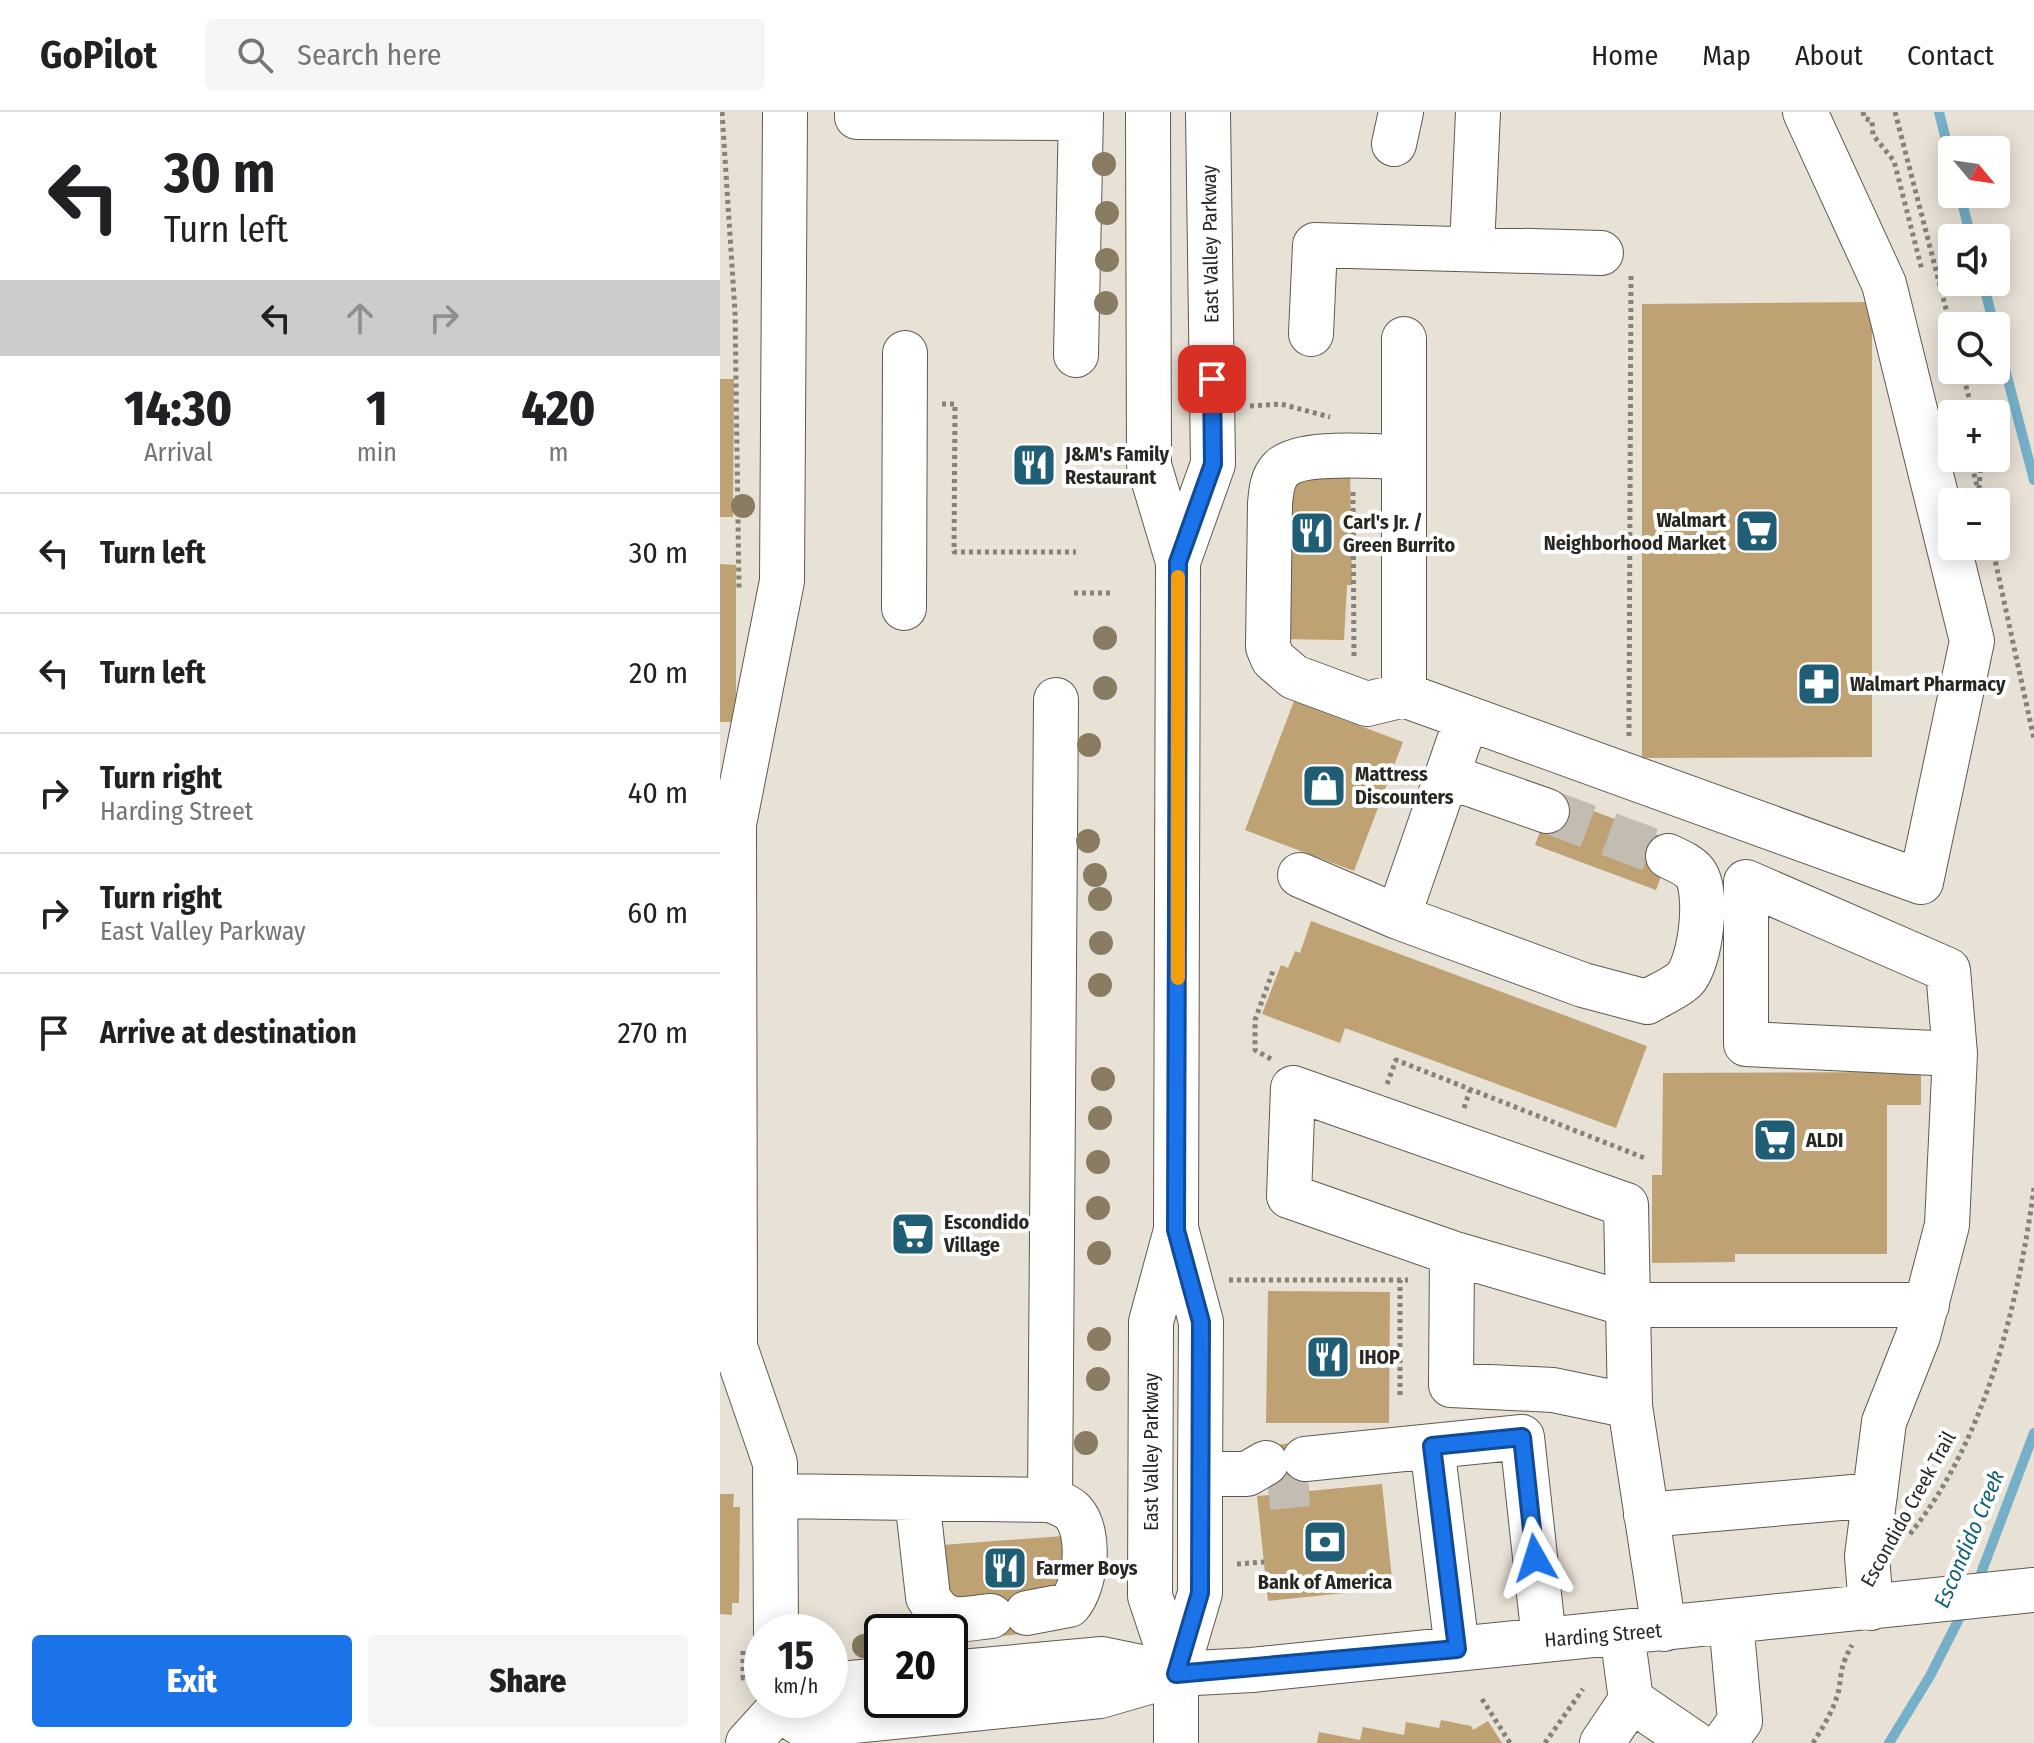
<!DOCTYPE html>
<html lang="en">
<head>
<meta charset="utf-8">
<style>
  :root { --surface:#fff; --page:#f6f6f6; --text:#202124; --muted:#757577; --line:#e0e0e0; --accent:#1a73e8 }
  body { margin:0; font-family:"Fira Sans Condensed",sans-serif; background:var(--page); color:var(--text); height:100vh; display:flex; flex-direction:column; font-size:30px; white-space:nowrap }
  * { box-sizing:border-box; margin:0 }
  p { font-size:26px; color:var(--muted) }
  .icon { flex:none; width:44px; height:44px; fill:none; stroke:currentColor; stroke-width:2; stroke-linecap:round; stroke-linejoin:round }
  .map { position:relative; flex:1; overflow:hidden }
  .side { display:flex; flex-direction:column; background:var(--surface); width:720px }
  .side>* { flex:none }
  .top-card { background:#fff; color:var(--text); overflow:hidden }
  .needle { width:52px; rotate:119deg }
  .buttons { position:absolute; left:1218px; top:24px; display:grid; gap:16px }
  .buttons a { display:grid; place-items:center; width:72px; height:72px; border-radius:8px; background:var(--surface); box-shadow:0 4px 20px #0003; font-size:40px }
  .speed { position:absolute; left:24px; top:1502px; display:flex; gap:16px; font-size:40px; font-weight:700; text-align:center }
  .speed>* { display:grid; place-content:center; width:104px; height:104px; border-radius:50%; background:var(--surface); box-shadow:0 4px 20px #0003; line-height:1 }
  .speed small { font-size:20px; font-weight:400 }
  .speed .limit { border:4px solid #111; border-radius:12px; background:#fff; color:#111 }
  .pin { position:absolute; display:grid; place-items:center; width:68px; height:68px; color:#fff; margin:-34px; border-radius:16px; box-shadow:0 4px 12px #0006 }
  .me { position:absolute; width:88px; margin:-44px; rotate:354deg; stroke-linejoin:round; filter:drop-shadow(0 0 6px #0008) }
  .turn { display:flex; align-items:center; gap:28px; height:168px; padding:0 32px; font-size:36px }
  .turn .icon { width:104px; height:104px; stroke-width:2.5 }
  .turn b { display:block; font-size:56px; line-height:68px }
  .lanes { display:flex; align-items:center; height:76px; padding:0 32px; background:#0003; justify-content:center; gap:40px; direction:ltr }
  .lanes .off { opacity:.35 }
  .eta { display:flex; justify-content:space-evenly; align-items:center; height:136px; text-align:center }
  .eta b { font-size:48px; font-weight:800; line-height:56px }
  .action { display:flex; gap:16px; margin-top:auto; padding:16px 32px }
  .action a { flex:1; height:92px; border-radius:8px; background:var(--accent); color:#fff; font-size:32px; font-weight:800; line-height:92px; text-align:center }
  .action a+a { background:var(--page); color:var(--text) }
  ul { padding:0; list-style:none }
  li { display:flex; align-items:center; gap:24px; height:120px; padding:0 32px; border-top:2px solid var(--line) }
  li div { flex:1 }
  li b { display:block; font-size:30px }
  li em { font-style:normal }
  header { display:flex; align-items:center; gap:48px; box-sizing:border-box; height:112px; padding:0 40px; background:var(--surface); border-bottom:2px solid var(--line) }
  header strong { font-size:38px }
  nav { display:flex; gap:44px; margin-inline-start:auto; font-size:28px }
  .search { width:560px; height:72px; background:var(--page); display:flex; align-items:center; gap:20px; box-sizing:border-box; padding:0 28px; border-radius:8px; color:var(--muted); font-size:30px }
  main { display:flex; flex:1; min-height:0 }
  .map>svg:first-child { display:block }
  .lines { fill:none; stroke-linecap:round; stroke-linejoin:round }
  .stream { stroke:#75b0c8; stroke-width:10 }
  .building { fill:#bea273 }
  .minor-tunnel { stroke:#c2bcb2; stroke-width:44; stroke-dasharray:44 22; stroke-linecap:butt }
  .minor-casing { stroke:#5f5a50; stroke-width:46 }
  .major-casing { stroke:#5f5a50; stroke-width:46 }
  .path { stroke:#86827a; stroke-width:5; stroke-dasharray:4 4; stroke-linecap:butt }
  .minor { stroke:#fff; stroke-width:44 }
  .major { stroke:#fff; stroke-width:44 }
  .tree { fill:#8a7c62 }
  .route-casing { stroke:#114b97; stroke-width:20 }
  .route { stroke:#1a73e8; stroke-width:14 }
  .slow { stroke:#f59e0b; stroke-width:14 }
  .labels { text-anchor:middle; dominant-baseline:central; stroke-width:8; stroke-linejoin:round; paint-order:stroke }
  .street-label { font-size:20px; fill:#292722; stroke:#fff }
  .poi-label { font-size:20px; font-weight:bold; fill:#292722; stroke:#fff; text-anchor:start }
  .water-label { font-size:22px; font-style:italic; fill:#125f78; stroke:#fff }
</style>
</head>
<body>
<header>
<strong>GoPilot</strong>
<div class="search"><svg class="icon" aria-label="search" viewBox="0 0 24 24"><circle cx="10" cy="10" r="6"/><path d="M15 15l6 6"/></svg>Search here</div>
<nav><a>Home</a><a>Map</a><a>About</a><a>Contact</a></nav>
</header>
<main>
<section class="side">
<div class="top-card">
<div class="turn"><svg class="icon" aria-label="left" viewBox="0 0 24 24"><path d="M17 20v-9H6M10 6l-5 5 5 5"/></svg><div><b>30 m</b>Turn left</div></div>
<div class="lanes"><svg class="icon" aria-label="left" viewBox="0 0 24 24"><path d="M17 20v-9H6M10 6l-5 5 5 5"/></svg><svg class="icon off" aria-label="ahead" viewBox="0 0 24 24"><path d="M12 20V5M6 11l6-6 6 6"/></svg><svg class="icon off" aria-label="right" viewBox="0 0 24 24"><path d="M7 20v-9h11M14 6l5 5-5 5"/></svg></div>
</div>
<div class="eta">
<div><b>14:30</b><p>Arrival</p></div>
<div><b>1</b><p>min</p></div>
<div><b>420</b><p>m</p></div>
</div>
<ul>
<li><svg class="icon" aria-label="left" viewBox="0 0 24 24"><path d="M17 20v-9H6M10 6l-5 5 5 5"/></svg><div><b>Turn left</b></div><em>30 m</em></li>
<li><svg class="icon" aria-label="left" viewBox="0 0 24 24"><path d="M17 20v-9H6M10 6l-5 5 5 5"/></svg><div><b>Turn left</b></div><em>20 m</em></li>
<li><svg class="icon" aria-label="right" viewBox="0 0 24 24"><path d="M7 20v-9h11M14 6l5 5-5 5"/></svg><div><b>Turn right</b><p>Harding Street</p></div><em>40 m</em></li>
<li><svg class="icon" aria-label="right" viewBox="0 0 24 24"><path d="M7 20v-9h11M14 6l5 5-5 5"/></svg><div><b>Turn right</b><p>East Valley Parkway</p></div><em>60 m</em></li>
<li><svg class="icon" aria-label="arrive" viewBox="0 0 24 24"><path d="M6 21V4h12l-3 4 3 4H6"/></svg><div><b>Arrive at destination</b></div><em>270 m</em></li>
</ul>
<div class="action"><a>Exit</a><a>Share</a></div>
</section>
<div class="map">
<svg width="1314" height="1631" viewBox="0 0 1314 1631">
  <rect width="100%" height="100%" fill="#e8e1d6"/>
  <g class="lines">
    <path class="stream" d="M1219 0 1232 52
      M1240 82 1251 126
      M1263 170 1274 214
      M1276 222 1314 368
      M1257 1472 1314 1321
      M1169 1631 1210 1564 1244 1497"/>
  </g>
  <path class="building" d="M1152 190V645L922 646V192Z
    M0 267H14L13 405H0Z
    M630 355 632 473H627L624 528 554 527 562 374Z
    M0 452 16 453V610H0Z
    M574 589 683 630 634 759 525 718Z
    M833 684 954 729 936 778 815 733Z
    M591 809 927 934 896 1016 625 916 620 931 542 902 561 853 568 856 575 839 580 841Z
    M1201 960V993H1167V1142H1015V1150L932 1151V1063H942L943 961Z
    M548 1179 670 1180 669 1311H546Z
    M584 1330 589 1379 662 1372 673 1476 548 1489 537 1384 549 1383 545 1334Z
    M0 1382H14L13 1395H20L19 1491H12V1503L0 1502Z
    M343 1424 349 1479 308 1521 274 1525 228 1503 222 1433Z
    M721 1608 751 1614 753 1618 768 1609 782 1631H597L599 1620 640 1628 643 1615 684 1623 686 1610 719 1616Z"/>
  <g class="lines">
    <path class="minor-tunnel" d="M827 699 948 744
      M548 1376 588 1372"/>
    <g class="minor-casing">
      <path id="minor" d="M137 0V5L361 6
        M674 32 681 0
        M752 137 758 0
        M591 222 595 133 881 141
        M684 227V583L1201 770 1252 529 1164 172 1085 0
        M356 243 361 0
        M184 496 185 241
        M684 583 647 592 574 565 553 547 548 535 550 392C551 379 552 366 561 357 581 337 656 345 684 345
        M727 664 827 699
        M580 763 678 805 863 873 927 890C938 883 954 877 964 868 981 851 989 780 975 761 969 753 956 748 948 744
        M678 805 747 606
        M732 1141 731 1273 833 1278 910 1294
        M712 1334 737 1537
        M585 1347 802 1325 824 1528
        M480 1362H527L546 1351
        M55 1384 330 1388 336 588
        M197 1386 208 1485C225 1515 241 1507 271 1504
        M926 1403 1155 1383
        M1151 1496 1147 1444 1164 1310 1198 1224 1227 1113 1235 942 1228 858 1026 770V932L1235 942
        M307 1501 349 1493C366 1474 372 1421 353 1400 347 1394 338 1391 330 1388
        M944 1517 910 1294 906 1093 573 976 569 1084 732 1141 910 1193H1207
        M56 1520 55 1351 15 1235 14 712 62 469 65 0
        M230 1561 382 1547 450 1561
        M110 1573 162 1568
        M911 1588 974 1631
        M57 1597 85 1614 380 1584 456 1562 532 1558 1314 1478
        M28 1631 67 1588
        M882 1631 911 1588 902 1521
        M1004 1631 1020 1609 1011 1509"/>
    </g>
    <g class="major-casing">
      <path id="major" d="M428 0 429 353 458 450 456 1118 431 1210 430 1484 456 1562
        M458 450 493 352 488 0
        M456 1631V1562L480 1481V1362L481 1210 457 1120"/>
    </g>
    <path class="path" d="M2 0 15 200 19 478
      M1143 0 1144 6 1152 9 1153 23 1174 49 1202 158
      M1175 0 1232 220
      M1242 258 1253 302
      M222 292H235L234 440H356
      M530 294 561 292 610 305
      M1250 346 1261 390
      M1259 377 1261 346
      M633 380 634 546
      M1272 434 1314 627
      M354 481H394
      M909 624 911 162
      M551 947 535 938V908L554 856
      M667 972 676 948 927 1047
      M744 996 750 978
      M509 1168H688
      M680 1283V1168
      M1190 1422C1265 1329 1298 1194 1314 1076
      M517 1452 544 1450
      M23 1539V1566L38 1561
      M762 1587 790 1631
      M825 1631 863 1577
      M1093 1631C1103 1615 1115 1596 1119 1577 1122 1556 1121 1554 1132 1533"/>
    <use href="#minor" class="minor"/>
    <use href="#major" class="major"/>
  </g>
  <g class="tree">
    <circle cx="384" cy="52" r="12"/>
    <circle cx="387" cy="101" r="12"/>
    <circle cx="387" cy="148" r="12"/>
    <circle cx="386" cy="191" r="12"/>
    <circle cx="23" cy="394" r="12"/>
    <circle cx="385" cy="526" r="12"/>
    <circle cx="385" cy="576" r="12"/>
    <circle cx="369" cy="633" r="12"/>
    <circle cx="368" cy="729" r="12"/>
    <circle cx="375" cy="763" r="12"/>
    <circle cx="380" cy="787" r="12"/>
    <circle cx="381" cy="831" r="12"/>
    <circle cx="380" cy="873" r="12"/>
    <circle cx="383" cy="967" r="12"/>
    <circle cx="380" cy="1006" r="12"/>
    <circle cx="378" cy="1050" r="12"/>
    <circle cx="378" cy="1096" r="12"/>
    <circle cx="379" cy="1141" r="12"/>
    <circle cx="379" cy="1227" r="12"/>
    <circle cx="378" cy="1267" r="12"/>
    <circle cx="366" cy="1331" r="12"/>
    <circle cx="144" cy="1534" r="12"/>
  </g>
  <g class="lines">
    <g class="route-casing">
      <path id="route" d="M492 267 493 352 458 450 456 1118 481 1210 480 1481 456 1562 737 1537 712 1334 802 1325 815 1446"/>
    </g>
    <use href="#route" class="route"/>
    <path class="slow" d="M458 866V465"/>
  </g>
  <defs>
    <g id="restaurant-square" transform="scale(2.3)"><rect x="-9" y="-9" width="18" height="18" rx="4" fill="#1f5e74" stroke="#fff"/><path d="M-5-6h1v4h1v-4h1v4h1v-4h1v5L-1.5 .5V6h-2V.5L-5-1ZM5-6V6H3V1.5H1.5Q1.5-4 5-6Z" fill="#fff"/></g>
    <g id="supermarket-square" transform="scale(2.3)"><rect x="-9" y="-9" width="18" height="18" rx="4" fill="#1f5e74" stroke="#fff"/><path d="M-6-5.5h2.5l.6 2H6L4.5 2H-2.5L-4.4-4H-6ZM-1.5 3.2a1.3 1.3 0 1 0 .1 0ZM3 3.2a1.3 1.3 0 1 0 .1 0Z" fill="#fff"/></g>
    <g id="pharmacy-square" transform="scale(2.3)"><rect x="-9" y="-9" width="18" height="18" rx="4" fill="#1f5e74" stroke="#fff"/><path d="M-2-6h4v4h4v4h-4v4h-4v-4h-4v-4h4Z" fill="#fff"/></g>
    <g id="shop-square" transform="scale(2.3)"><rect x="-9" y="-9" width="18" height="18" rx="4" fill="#1f5e74" stroke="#fff"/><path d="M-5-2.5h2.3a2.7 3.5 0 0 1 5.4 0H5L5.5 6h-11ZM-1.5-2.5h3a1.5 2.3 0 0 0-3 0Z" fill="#fff"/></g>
    <g id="bank-square" transform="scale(2.3)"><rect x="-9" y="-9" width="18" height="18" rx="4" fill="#1f5e74" stroke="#fff"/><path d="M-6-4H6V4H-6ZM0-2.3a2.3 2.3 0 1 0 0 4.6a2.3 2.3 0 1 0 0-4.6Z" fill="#fff"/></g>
  </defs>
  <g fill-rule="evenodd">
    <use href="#restaurant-square" x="314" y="353"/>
    <use href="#supermarket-square" x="1037" y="419"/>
    <use href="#restaurant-square" x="592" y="421"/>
    <use href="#pharmacy-square" x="1099" y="572"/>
    <use href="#shop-square" x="604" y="674"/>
    <use href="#supermarket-square" x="1055" y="1028"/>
    <use href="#supermarket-square" x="193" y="1122"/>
    <use href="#restaurant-square" x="608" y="1245"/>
    <use href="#bank-square" x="605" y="1430"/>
    <use href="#restaurant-square" x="285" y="1456"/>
  </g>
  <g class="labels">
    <g class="street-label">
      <text transform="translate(490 132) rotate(-91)">East Valley Parkway</text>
      <text transform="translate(431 1340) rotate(-90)">East Valley Parkway</text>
      <text transform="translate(1188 1397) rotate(-61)">Escondido Creek Trail</text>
      <text transform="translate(883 1523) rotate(-5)">Harding Street</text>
    </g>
    <g class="poi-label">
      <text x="345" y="342">J&amp;M's Family<tspan x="345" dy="23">Restaurant</tspan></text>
      <text x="1006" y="408" text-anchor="end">Walmart<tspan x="1006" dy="23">Neighborhood Market</tspan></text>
      <text x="623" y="410">Carl's Jr. /<tspan x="623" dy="23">Green Burrito</tspan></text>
      <text x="1130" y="572">Walmart Pharmacy</text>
      <text x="635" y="662">Mattress<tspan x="635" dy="23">Discounters</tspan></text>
      <text x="1086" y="1028">ALDI</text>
      <text x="224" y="1110">Escondido<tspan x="224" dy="23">Village</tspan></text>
      <text x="639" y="1245">IHOP</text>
      <text x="316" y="1456">Farmer Boys</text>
      <text x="605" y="1470" text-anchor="middle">Bank of America</text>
    </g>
    <g class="water-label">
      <text transform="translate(1249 1427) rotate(-67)">Escondido Creek</text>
    </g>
  </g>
</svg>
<div class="buttons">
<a><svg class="needle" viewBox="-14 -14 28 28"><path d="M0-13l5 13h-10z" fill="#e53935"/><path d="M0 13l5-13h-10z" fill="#757577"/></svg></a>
<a><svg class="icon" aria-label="sound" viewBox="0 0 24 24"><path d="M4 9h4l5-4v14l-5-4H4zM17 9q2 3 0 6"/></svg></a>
<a><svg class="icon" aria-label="search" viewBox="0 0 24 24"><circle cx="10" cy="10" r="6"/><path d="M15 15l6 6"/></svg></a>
<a>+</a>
<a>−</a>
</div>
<div class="speed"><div>15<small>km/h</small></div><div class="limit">20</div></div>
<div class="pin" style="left:492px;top:267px;background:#d93025"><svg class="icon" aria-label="arrive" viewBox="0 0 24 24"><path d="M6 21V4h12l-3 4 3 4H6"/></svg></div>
<svg class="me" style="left:815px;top:1446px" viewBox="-20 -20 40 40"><path d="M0-17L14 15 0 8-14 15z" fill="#1a73e8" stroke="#fff" stroke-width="4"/></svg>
</div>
</main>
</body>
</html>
